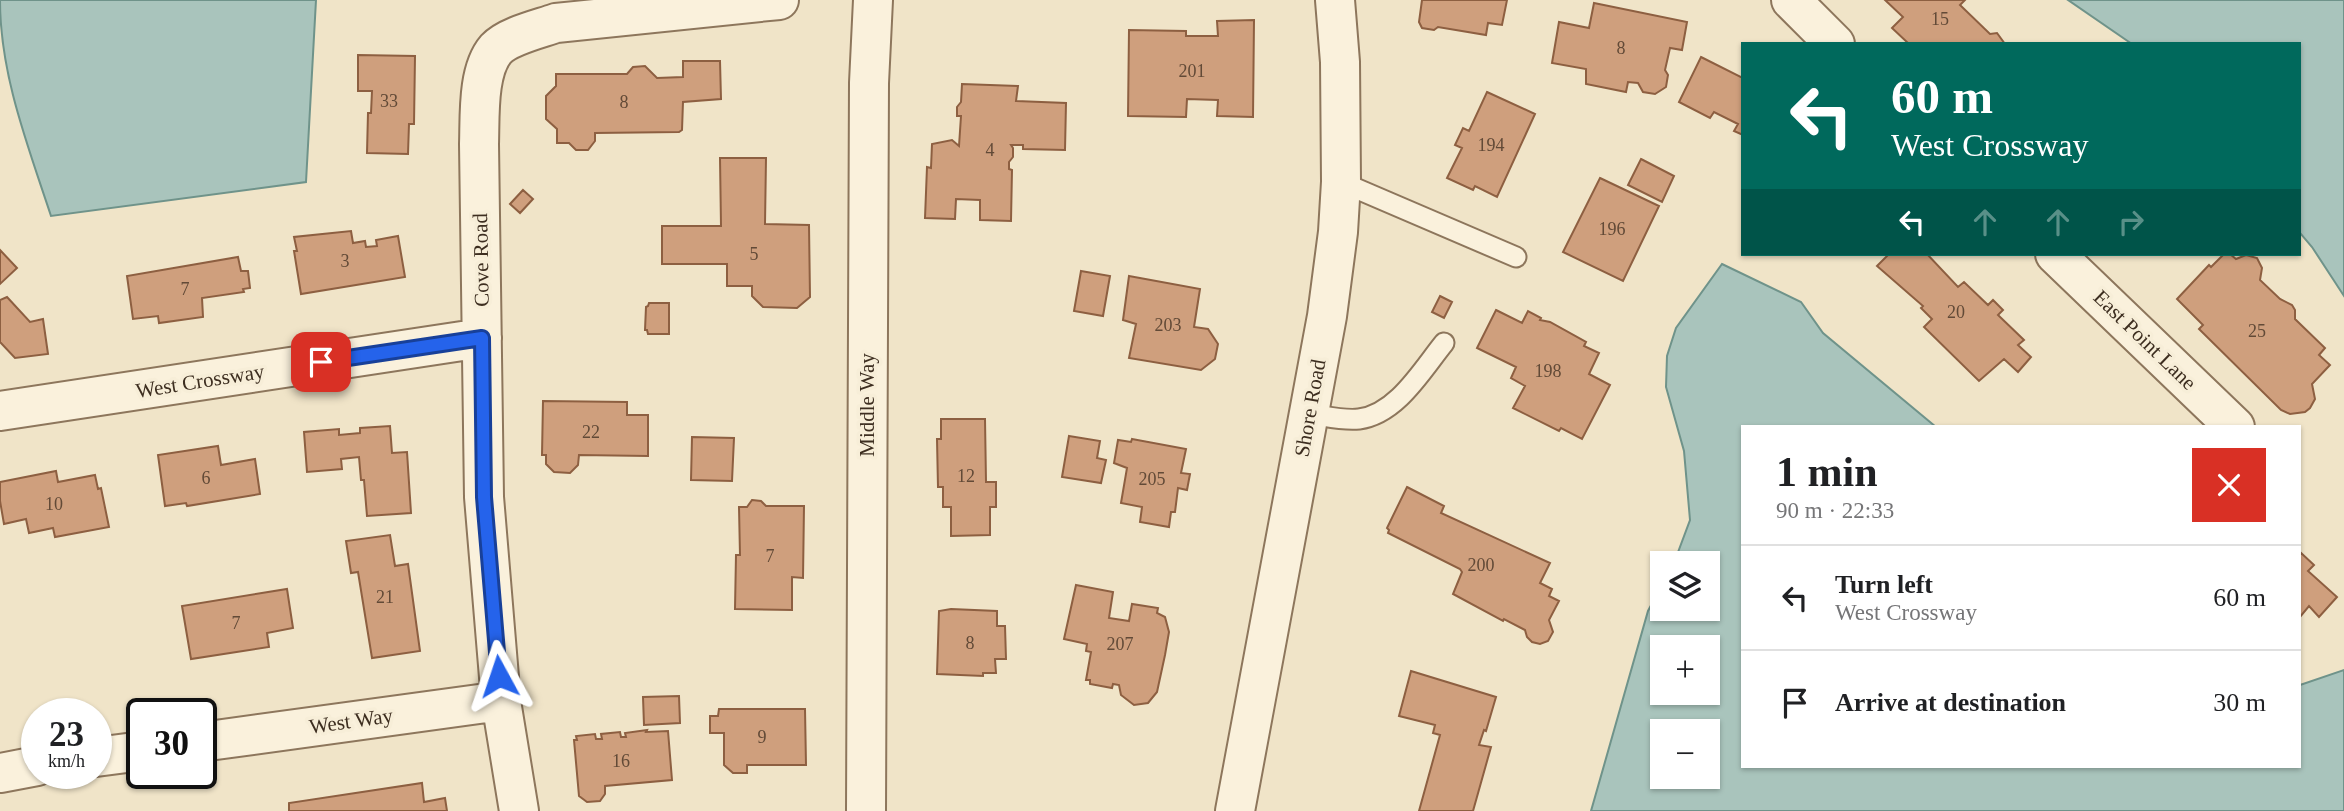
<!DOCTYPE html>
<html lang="en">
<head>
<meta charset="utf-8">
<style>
  :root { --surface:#fff; --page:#f6f6f6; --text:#202124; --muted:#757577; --line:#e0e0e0 }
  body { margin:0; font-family:Georgia,serif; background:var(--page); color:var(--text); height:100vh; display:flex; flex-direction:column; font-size:26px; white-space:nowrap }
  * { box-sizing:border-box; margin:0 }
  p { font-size:23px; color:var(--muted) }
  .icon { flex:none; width:38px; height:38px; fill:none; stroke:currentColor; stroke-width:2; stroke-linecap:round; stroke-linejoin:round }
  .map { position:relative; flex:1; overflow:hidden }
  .side { position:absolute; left:1741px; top:425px; width:560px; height:343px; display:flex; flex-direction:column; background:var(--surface); border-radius:0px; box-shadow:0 2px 5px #0004 }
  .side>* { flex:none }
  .top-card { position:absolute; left:1741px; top:42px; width:560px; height:214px; border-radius:0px; box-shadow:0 2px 5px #0004; background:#00695c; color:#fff; overflow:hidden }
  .buttons { position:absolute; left:1650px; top:551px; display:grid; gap:14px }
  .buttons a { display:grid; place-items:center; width:70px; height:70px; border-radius:0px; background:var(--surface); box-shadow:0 2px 5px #0004; font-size:35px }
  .speed { position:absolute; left:21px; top:698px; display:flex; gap:14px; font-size:35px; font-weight:700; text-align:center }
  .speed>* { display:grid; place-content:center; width:91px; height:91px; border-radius:50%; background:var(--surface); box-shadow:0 2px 5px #0004; line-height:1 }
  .speed small { font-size:18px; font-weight:400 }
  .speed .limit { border:4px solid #111; border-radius:10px; background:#fff; color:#111 }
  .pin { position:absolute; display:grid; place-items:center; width:60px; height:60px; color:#fff; margin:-30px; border-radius:14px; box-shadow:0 4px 10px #0006 }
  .me { position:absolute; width:77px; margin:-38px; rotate:355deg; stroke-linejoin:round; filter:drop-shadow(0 0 5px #0008) }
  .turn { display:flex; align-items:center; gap:24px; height:147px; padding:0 35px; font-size:32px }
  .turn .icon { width:91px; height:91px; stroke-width:2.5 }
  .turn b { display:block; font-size:49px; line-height:60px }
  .lanes { display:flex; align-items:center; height:66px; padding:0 35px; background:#0003; justify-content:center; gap:35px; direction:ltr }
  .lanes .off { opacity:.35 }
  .round { display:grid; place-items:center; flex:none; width:74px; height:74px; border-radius:0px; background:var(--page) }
  .head { display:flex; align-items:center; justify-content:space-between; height:119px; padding:0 35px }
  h1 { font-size:42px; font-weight:800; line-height:52px }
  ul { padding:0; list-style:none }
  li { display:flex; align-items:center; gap:21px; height:105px; padding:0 35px; border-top:2px solid var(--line) }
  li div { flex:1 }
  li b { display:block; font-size:26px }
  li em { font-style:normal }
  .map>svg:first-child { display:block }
  .water { fill:#a9c4bc; stroke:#6f938a; stroke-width:2; fill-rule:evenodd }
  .building { fill:#cf9f7d; stroke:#8d5f41; stroke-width:2 }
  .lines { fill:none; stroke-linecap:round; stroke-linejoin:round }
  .lane-casing { stroke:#8d765c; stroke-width:23 }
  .street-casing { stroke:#8d765c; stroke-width:42 }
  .lane { stroke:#faf1dc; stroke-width:19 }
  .street { stroke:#faf1dc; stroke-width:38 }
  .route-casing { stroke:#184099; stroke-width:18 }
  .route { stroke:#2563eb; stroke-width:12 }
  .labels { text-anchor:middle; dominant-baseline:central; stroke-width:7; stroke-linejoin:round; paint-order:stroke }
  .number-label { font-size:18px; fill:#624a37 }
  .street-label { font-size:21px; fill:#3d2e20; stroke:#f7eed8 }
</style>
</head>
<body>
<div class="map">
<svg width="2344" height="811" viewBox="0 0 2344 811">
  <rect width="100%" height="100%" fill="#f0e4c8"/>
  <path class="water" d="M0 0H316L306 182 51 216C28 146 0 75 0 0Z
    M2068 0H2344V296L2312 247 2300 233V44H2132Z
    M1722 264 1801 302 1823 333 1936 427H1743V766H2300V685L2344 670V811H1591L1648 611 1662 585V609H1708V564L1674 563 1690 520 1684 451 1666 387 1667 356 1676 328ZM1662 648H1708V693H1662ZM1662 732H1708V777H1662Z"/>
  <path class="building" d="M1422 0H1507L1502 25 1488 23 1486 35 1438 27 1434 30 1422 28 1419 22Z
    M1885 0H1965L1960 5 1990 34 1997 33 2005 44H1909L1892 28 1903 17Z
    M1594 3 1687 22 1682 50 1670 48 1665 70 1668 75 1666 87 1655 94 1643 92 1638 83 1628 82 1626 92 1586 84V69L1552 63 1559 22 1589 28Z
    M1254 20 1253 117 1217 116 1218 100 1187 99 1186 117 1128 116 1129 30 1186 31V36H1218L1217 21Z
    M358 55 415 56 414 124H409L408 154 367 153 368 113H371L372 91H358Z
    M1701 57 1743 78V135L1734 131 1738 124 1714 112 1710 118 1679 102Z
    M683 61H720L721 99 683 102 682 130 679 132 595 133V141L588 150H576L569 143H557V129L546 119V96L556 86V74H627L633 67 645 66 657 78 683 77Z
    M962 84 1018 86 1016 101 1066 103 1065 150 1023 149V145H1011L1013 148V157L1009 162V169L1012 170 1011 221 980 220V200L956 199 955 219 925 218 927 167 931 168 932 144 952 140 959 146 961 116H957V107L961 102Z
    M1487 92 1535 114 1497 197 1475 186 1473 190 1447 178 1462 148 1455 145 1463 128 1469 131Z
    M720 158H766L765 224 809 225 810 297 797 308 763 307 752 296V286H727V264H662V226H721Z
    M1641 159 1674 176 1662 202 1628 185Z
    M1600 178 1659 206 1623 281 1563 252Z
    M523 190 533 199 520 213 510 204Z
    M351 231 353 243 365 241 366 247 377 246 376 240 398 236 405 277 301 294 294 251H297L294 237Z
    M0 250 17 268 0 284Z
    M1889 254H1927L1958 287 1964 282 1988 305 1993 300 2003 310 1998 315 2024 340 2018 345 2031 357 2018 372 2004 359 1979 381 1924 327 1932 319 1921 308 1923 306 1877 266Z
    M2224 254H2230L2236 259 2246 255 2257 258 2262 268 2260 280 2280 299 2292 305 2295 310V319L2325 348 2319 355 2330 365 2312 384 2315 399 2310 408 2305 412 2290 414 2281 410 2199 329 2203 325 2177 299 2209 265 2211 267Z
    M238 257 241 271H248L250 288 243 289 244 292 202 298 203 317 159 323 158 316 133 319 127 276Z
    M1081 271 1110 276 1103 316 1074 311Z
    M1129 276 1200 289 1194 327 1208 329 1218 344 1215 359 1201 370 1129 358 1136 324 1123 320Z
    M1440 296 1452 302 1444 318 1432 312Z
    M7 297 30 322 43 319 48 354 15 358 0 342V300Z
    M649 303H669V334H648L647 330H645L646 307 648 306Z
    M1496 310 1522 323 1528 311 1541 318 1540 320 1550 322 1586 342 1584 346 1599 353 1589 374 1610 385 1582 439 1561 428 1559 431 1513 408 1525 386 1511 378 1516 367 1477 348Z
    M543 401 627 402V415H648V456L579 455 578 465 570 473 554 472 546 464V455H542Z
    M941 419H985L986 482H996V507H990V535L951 536V507H943V487H938L937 439H941Z
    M390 426 392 453 407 452 411 513 367 516 364 480H361L359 457 341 459 342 469 307 472 304 432 339 429V435L360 433V428Z
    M1069 436 1100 441 1097 458 1106 460 1101 483 1062 477Z
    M692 437 734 438 732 481 691 480Z
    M1132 439 1186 449 1181 473 1190 474 1187 490 1178 488 1175 512H1171L1169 527 1140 522 1142 507 1121 503 1127 468 1114 463 1118 440 1131 442Z
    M218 446 221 465 255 459 260 494 187 506 186 503 165 506 158 455Z
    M56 471 58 482 95 475 98 489 101 488 109 527 55 537 53 528 29 533 26 519 4 524 0 501V482Z
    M1407 487 1444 506 1441 513 1550 563 1540 583 1552 589 1549 596 1559 601 1549 620 1553 632 1548 641 1540 644 1532 642 1527 637 1525 630 1504 619 1503 621 1453 594 1462 572 1460 569 1388 533 1389 530 1387 528Z
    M752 500 761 501 766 506H804L803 578 792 577V610L735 609 736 555H740L739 507H747Z
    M390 535 395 566 408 564 420 651 372 658 358 572 351 573 346 541Z
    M2300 552 2314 565 2308 571 2337 597 2319 617 2309 606 2300 617Z
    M1076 585 1113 592 1109 618 1129 621 1132 604 1158 608 1157 613 1165 617 1169 632 1165 655 1157 692 1148 703 1134 705 1121 695 1119 685 1113 684 1112 688 1090 684V680H1086L1091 652 1086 651 1087 644 1064 639Z
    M287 589 293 628 267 633 269 647 191 659 182 606Z
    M951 609 997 611V626H1005L1006 659H995L996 673H983V676L937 674 939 611Z
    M1411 671 1496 697 1486 731 1484 730 1479 745 1491 747 1473 811H1419L1440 735 1433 733 1435 725 1399 716Z
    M679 696 680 723 644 725 643 697Z
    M719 709H805L806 765H747V773H733L724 765V733H710V716H718Z
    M647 730 646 732 668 731 672 780 605 786V794L600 801 587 802 579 796 574 740H577L576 736 595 734 596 739H602L601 734 620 732 621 737H626L625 733Z
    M422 783 424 802 445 798 447 811H289V803Z"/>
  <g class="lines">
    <g class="lane-casing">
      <path id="lane" d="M1341 182 1516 257
        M1309 414C1325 416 1343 421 1359 419 1397 414 1422 370 1444 343"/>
    </g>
    <g class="street-casing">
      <path id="street" d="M1791 0 1835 44
        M2055 254 2235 427
        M0 411 482 338
        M201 742 501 701
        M96 757 142 751
        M0 773 37 766
        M519 811 501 701 484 497 479 144C480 117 477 71 496 49 508 36 539 29 556 23L779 0
        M866 811 869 83 873 0
        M1235 811 1327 316 1338 232 1341 182 1340 62 1335 0"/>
    </g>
    <use href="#lane" class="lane"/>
    <use href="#street" class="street"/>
  </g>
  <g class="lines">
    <g class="route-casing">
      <path id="route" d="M321 362 482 338 484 497 499 676"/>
    </g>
    <use href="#route" class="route"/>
  </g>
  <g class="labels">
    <g class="number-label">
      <text x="1940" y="19">15</text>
      <text x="1621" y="48">8</text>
      <text x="1192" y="71">201</text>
      <text x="389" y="101">33</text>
      <text x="624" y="102">8</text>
      <text x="1491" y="145">194</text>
      <text x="990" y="150">4</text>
      <text x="1612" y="229">196</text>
      <text x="754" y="254">5</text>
      <text x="345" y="261">3</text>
      <text x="185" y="289">7</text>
      <text x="1956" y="312">20</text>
      <text x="1168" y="325">203</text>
      <text x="2257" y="331">25</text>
      <text x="1548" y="371">198</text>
      <text x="591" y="432">22</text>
      <text x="966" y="476">12</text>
      <text x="206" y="478">6</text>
      <text x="1152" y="479">205</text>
      <text x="54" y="504">10</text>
      <text x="770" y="556">7</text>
      <text x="1481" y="565">200</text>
      <text x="385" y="597">21</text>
      <text x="236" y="623">7</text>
      <text x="970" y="643">8</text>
      <text x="1120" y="644">207</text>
      <text x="762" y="737">9</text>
      <text x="621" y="761">16</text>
    </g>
    <g class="street-label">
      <text transform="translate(481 260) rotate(-91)">Cove Road</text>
      <text transform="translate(2145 340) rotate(44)">East Point Lane</text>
      <text transform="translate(200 381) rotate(-9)">West Crossway</text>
      <text transform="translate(867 405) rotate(-90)">Middle Way</text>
      <text transform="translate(1310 408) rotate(-80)">Shore Road</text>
      <text transform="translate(351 721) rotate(-8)">West Way</text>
    </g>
  </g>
</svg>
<div class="buttons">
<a><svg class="icon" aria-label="layers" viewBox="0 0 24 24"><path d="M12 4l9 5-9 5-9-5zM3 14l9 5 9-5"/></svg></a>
<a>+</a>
<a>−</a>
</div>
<div class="speed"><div>23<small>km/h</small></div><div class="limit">30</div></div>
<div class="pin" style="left:321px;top:362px;background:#d93025"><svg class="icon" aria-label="arrive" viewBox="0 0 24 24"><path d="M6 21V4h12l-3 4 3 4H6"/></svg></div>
<svg class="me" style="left:499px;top:676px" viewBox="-20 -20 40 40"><path d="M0-17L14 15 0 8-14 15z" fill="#2563eb" stroke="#fff" stroke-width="4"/></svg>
<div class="top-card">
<div class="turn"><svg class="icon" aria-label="left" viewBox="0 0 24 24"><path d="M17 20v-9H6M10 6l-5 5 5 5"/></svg><div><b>60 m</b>West Crossway</div></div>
<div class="lanes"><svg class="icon" aria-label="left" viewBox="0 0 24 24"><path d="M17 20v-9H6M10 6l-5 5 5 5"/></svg><svg class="icon off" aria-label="ahead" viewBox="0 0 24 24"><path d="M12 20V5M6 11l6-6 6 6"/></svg><svg class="icon off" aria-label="ahead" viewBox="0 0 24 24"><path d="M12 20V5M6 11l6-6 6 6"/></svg><svg class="icon off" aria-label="right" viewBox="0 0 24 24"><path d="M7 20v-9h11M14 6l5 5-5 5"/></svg></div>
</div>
<section class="side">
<div class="head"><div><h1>1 min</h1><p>90 m · 22:33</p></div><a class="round" style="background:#d93025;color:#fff"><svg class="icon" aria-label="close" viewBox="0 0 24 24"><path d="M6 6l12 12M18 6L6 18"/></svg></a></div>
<ul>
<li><svg class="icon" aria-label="left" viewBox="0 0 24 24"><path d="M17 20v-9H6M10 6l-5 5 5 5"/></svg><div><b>Turn left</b><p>West Crossway</p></div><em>60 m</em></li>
<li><svg class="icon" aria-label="arrive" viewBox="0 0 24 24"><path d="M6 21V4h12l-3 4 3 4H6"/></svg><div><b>Arrive at destination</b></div><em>30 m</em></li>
</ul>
</section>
</div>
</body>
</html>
